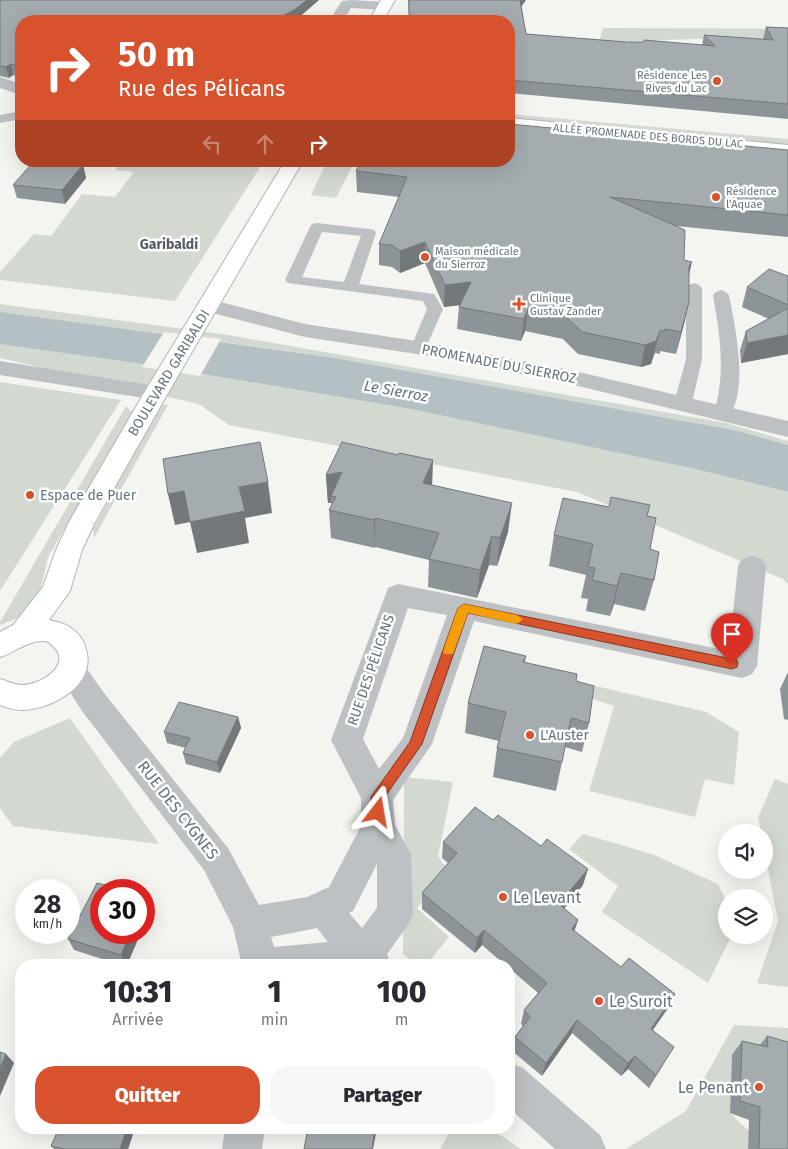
<!DOCTYPE html>
<html lang="fr">
<head>
<meta charset="utf-8">
<style>
  :root { --surface:#fff; --page:#f7f7f7; --text:#2b2b33; --muted:#7c7c81; --accent:#d7522d }
  body { margin:0; font-family:"Fira Sans",sans-serif; background:var(--page); color:var(--text); height:100vh; display:flex; flex-direction:column; font-size:19px; white-space:nowrap }
  * { box-sizing:border-box; margin:0 }
  p { font-size:16px; color:var(--muted) }
  .icon { flex:none; width:28px; height:28px; fill:none; stroke:currentColor; stroke-width:2; stroke-linecap:round; stroke-linejoin:round }
  .map { position:relative; flex:1; overflow:hidden }
  .sheet { position:absolute; left:15px; top:959px; width:500px; height:175px; display:flex; flex-direction:column; background:var(--surface); border-radius:20px; box-shadow:0 5px 20px #0002 }
  .sheet>* { flex:none }
  .top-card { position:absolute; left:15px; top:15px; width:500px; height:152px; border-radius:20px; box-shadow:0 5px 20px #0002; background:#d7522d; color:#fff; overflow:hidden }
  .buttons { position:absolute; left:718px; top:824px; display:grid; gap:10px }
  .buttons a { display:grid; place-items:center; width:55px; height:55px; border-radius:50%; background:var(--surface); box-shadow:0 5px 20px #0002; font-size:25px }
  .speed { position:absolute; left:15px; top:879px; display:flex; gap:10px; font-size:25px; font-weight:700; text-align:center }
  .speed>* { display:grid; place-content:center; width:65px; height:65px; border-radius:50%; background:var(--surface); box-shadow:0 5px 20px #0002; line-height:1 }
  .speed small { font-size:12px; font-weight:400 }
  .speed .limit { border:8px solid #d22; background:#fff; color:#111 }
  .pin { position:absolute; display:grid; place-items:center; width:42px; height:42px; color:#fff; margin:-51px -21px; border-radius:50% 50% 50% 0; rotate:-45deg; box-shadow:0 0 5px #0007 }
  .pin .icon { rotate:45deg }
  .me { position:absolute; width:55px; margin:-28px; rotate:14deg; stroke-linejoin:round; filter:drop-shadow(0 0 4px #0008) }
  .turn { display:flex; align-items:center; gap:18px; height:105px; padding:0 20px; font-size:22px }
  .turn .icon { width:65px; height:65px; stroke-width:2.5 }
  .turn b { display:block; font-size:35px; line-height:42px }
  .lanes { display:flex; align-items:center; height:48px; padding:0 20px; background:#0003; justify-content:center; gap:25px; direction:ltr }
  .lanes .off { opacity:.35 }
  .eta { display:flex; justify-content:space-evenly; align-items:center; height:85px; text-align:center }
  .eta b { font-size:30px; font-weight:800; line-height:35px }
  .cta { display:flex; gap:10px; margin-top:auto; padding:10px 20px }
  .cta a { flex:1; height:58px; border-radius:20px; background:var(--accent); color:#fff; font-size:20px; font-weight:800; line-height:58px; text-align:center }
  .cta a+a { background:var(--page); color:var(--text) }
  .map>svg:first-child { display:block }
  .green { fill:#d3d9d0 }
  .water { fill:#b4c0c3 }
  .pier { fill:#f4f4f0 }
  .lines { fill:none; stroke-linecap:round; stroke-linejoin:round }
  .secondary-casing { stroke:#b0b5b8; stroke-width:2 }
  .lane { fill:#bdc1c4; fill-rule:evenodd }
  .street { fill:#bdc1c4; fill-rule:evenodd }
  .secondary { fill:#fff; fill-rule:evenodd }
  .wall { fill:#8d9497 }
  .shaded-wall { fill:#73787b }
  .building { fill:#a4acb0; stroke:#73787b }
  .route { fill:#d7522d; stroke:#8c351d }
  .slow { fill:#f59e0b }
  .poi-dot { fill:#d7522d; stroke:#fff; stroke-width:2 }
  .labels { text-anchor:middle; dominant-baseline:central; stroke-width:5; stroke-linejoin:round; paint-order:stroke }
  .far-poi-label { font-size:11px; fill:#65747f; stroke:#fff; text-anchor:start }
  .far-street-label { font-size:11px; fill:#65747f; stroke:#fff }
  .far-quarter-label { font-size:14px; font-weight:bold; fill:#525d65; stroke:#fff }
  .street-label { font-size:14px; fill:#65747f; stroke:#fff }
  .poi-label { font-size:14px; fill:#65747f; stroke:#fff; text-anchor:start }
  .water-label { font-size:15px; font-style:italic; fill:#60767d; stroke:#fff }
  .near-street-label { font-size:16px; fill:#65747f; stroke:#fff }
  .near-poi-label { font-size:16px; fill:#65747f; stroke:#fff; text-anchor:start }
</style>
</head>
<body>
<div class="map">
<svg width="788" height="1149" viewBox="0 0 788 1149">
  <rect width="100%" height="100%" fill="#f4f4f0"/>
  <path class="green" d="M603 28 788 29V39L731 38 599 42Z
    M509 114 788 139V146L509 121Z
    M122 161H264L175 301 0 280V272L34 234 51 236 82 194 115 197 134 172 115 170Z
    M327 161H355L336 198 311 195Z
    M0 304 228 335 726 423 788 441V445L734 430 329 357 164 334 145 364 411 409 695 469 788 492V584L783 579 577 492 229 425 199 404 0 358Z
    M0 382 121 400 0 591Z
    M161 404 168 405 94 538 93 529Z
    M126 406 133 413 48 557 36 611 0 625V622Z
    M545 674 706 712 739 732 734 785 705 779 695 817 589 791 614 706 545 683Z
    M70 718 159 844 13 826 0 808V758L14 742Z
    M404 777 453 782 438 856 447 869 417 908 449 937 426 965H417L403 954Z
    M775 779 788 784V987L757 983 778 921 764 848V832H761L758 817Z
    M583 834 652 854 718 884 726 901V935H732L708 983 602 912 618 886 569 849Z
    M734 1025 788 1028V1041L732 1055 730 1113 749 1131 748 1149H626L686 1111Z
    M452 1128H490L521 1149H440Z"/>
  <path class="water" d="M0 312 329 357 734 430 788 445V492L695 469 411 409 144 364 0 344Z"/>
  <path class="pier" d="M164 332 221 339 200 376 142 367Z"/>
  <g class="lines">
    <g class="secondary-casing">
      <path id="secondary" d="M381 0H395L383 21H369Z
        M509 118 788 145V155L509 128Z
        M285 161H303L168 393 95 522 82 550 70 591 49 620C56 622 65 623 71 628 79 633 84 641 86 649 97 685 52 709 23 710 15 710 7 708 0 705V679C5 680 10 683 15 684 33 690 74 667 54 647 51 644 48 641 44 641 28 640 14 653 0 657V632L13 625 43 587 56 550 69 522 144 393Z"/>
    </g>
    <path class="lane" d="M21 111V119L0 123V115Z
      M317 223 369 229 374 230 376 233 359 284 434 294 443 309 425 350H413L411 347 427 309 423 301 288 283 285 280 310 227 312 224ZM322 232 361 236 344 282 302 277Z
      M694 283 699 285 702 288V359L692 403 689 407 683 408 677 407 674 403 686 359V288L689 285Z
      M721 290 726 292 729 295C735 328 749 386 729 417L723 419 717 417 714 413C726 373 720 335 713 295L716 292Z"/>
    <path class="street" d="M352 0 385 2 390 3 392 6 390 9 385 10 351 8 343 21H329L342 1Z
      M0 77 21 84V95L0 88Z
      M209 299 305 324 423 342 570 370 788 421V437L570 384 423 355 305 337 201 310 198 305 201 300Z
      M0 361 156 386 164 388 168 393 164 398 156 400 0 375Z
      M752 556 762 559 766 566 757 666 752 674 742 678 474 621 432 744 393 800 395 825 411 854 413 913 408 925 387 954 391 965H242L233 927 204 870 82 711 56 670 60 662 71 658 82 662 104 693 228 848 259 905 307 897 329 887 361 826V798L331 740 388 588 398 584 729 651 738 566 742 559ZM408 608 447 615 403 738 379 769 363 739ZM377 864V908L362 928 349 913 353 911ZM317 928 328 942 274 947 271 937Z
      M509 1062 523 1068 600 1135 606 1149H555L509 1108Z
      M225 1128H265L262 1149H222Z"/>
    <use href="#secondary" class="secondary"/>
  </g>
  <path class="wall" d="M0 0H319L295 21H21V77L13 75 9 78 0 76Z
    M408 0H526L521 6 526 34 626 42 702 45 704 35 763 39 766 27 788 28V119L509 93V21H409Z
    M788 150V237L676 226 684 260 689 275V302L684 324 676 354 660 351V354L655 353 651 364 641 367 578 354 563 339 525 331 521 341 457 329 459 307V305L444 307 425 263 400 273 392 267 379 265V244L399 197 357 192 356 171Z
    M83 165 86 178 65 204 17 198 13 185Z
    M788 276V354L741 363 740 350 746 331 769 319 742 307 747 287Z
    M326 475 432 485 508 532 497 566 489 565 477 598 428 587 429 560 375 547V548L331 538 329 510 332 505 331 503H328Z
    M647 516 654 580 645 611 614 604 610 616 586 611 588 599 581 598 586 575 549 566 554 535Z
    M526 656 525 662 576 681 589 723 582 752 565 747 556 791 493 777 497 748 499 741 465 733 468 703Z
    M788 672V720L784 719 780 689Z
    M238 717 241 728 220 773 186 764 183 753 186 748 167 743 164 732Z
    M443 842 583 885 564 908 578 920 574 931 621 967 675 994 668 1008 653 1030 666 1060 649 1088 628 1069 621 1076 572 1033 542 1076 511 1050 515 1037 523 1026 521 1024 524 1010 538 993 509 968V965H505L482 945 475 953 422 909V893L448 863 442 858Z
    M101 932H141L127 965H121L74 950 68 939Z
    M767 1036 788 1149H748L749 1120 730 1113 732 1055 742 1041 760 1045Z
    M59 1128H135L128 1149H54L51 1146Z"/>
  <path class="shaded-wall" d="M307 0H319L294 21H273Z
    M519 0H526L519 10Z
    M11 64 13 75 9 78 6 67Z
    M83 165 86 178 65 204 62 190Z
    M425 242V263L400 273V251Z
    M692 262 687 284 689 266Z
    M471 282 470 304 444 307 445 285Z
    M689 302 684 324 676 354 681 332Z
    M528 309 525 331 521 341 524 319Z
    M660 331 651 364 641 367 645 345Z
    M788 335V354L741 363 747 343Z
    M433 460 432 489 423 483Z
    M342 472 336 497 331 496V503H328L326 475Z
    M268 482 272 513 245 518 249 543 197 553 190 522 175 525 168 494 184 491 239 487Z
    M512 503 508 532 497 566 500 538Z
    M375 518V548L374 520Z
    M492 536 489 565 477 598 480 570Z
    M621 573 614 604 610 616 617 586Z
    M238 717 241 728 220 773 217 762Z
    M588 869 583 885 555 920 559 904Z
    M147 897 152 908 144 926V904Z
    M578 920 573 935 572 929Z
    M484 930 482 945 475 953 477 938Z
    M131 932H141L127 965H125L121 955Z
    M675 994 668 1008 644 1042 651 1029Z
    M577 1020 572 1033 542 1076 546 1063Z
    M6 1054 14 1063 0 1096V1068Z
    M635 1056 628 1069 621 1076 628 1063Z
    M127 1128H135L128 1149H120Z
    M375 1128H377L373 1149H372Z"/>
  <path class="building" d="M0 0H307L294 10 273 21H21V67L11 64 6 67 0 66Z
    M409 0H520L526 34 626 42H644V40L715 46 704 35 773 40 766 27 788 28V104L509 80V21H424L409 14Z
    M509 124 788 150V215L610 197 685 230 684 260 692 262 689 266V302L681 332 665 329V331H660L656 341 645 345 582 332 566 317 528 309 524 319 459 307 471 282 445 285 425 242 400 251 392 245 379 244 407 177 356 171 361 161H509Z
    M34 161H45L83 165 62 190 13 185Z
    M769 269 788 276V305L747 287Z
    M788 308V335L747 343 746 331Z
    M260 442 268 482 239 487 245 511 190 522 184 491 168 494 163 459Z
    M342 442 398 455 399 453 433 460 423 483 512 503 500 538 492 536 480 570 429 559 439 533 375 518 374 520 329 510 336 497 331 496 342 472 326 475Z
    M611 497 650 505 647 516 656 518 650 549 659 552 654 580 621 573 617 586 592 580 595 568 588 567 593 544 554 535 563 498 609 507Z
    M484 646 526 656 523 662 577 674 576 681 594 686 589 723 571 718 562 762 497 748 506 712 468 703Z
    M179 702 238 717 217 762 183 753 190 738 164 732Z
    M475 807 493 820 498 815 541 846 547 839 588 869 559 904 578 920 572 929 621 967 629 958 675 994 651 1029 674 1047 656 1075 635 1056 628 1063 577 1020 546 1063 515 1037 530 1017 524 1010 547 983 484 930 477 938 422 893 457 853 443 842Z
    M97 883 124 890H101V932H131L121 955 68 939Z
    M144 896 147 897 144 904Z
    M767 1036 788 1042V1149H759L760 1107 740 1101 742 1041 768 1047Z
    M0 1052 6 1054 0 1068Z
    M59 1128H127L120 1149H64L51 1146Z
    M308 1128H375L372 1149H304Z"/>
  <path class="route" d="M464 604 732 659 737 660 738 664 737 667 732 669 468 613 422 744 384 798V812L382 817 378 818 373 817 371 812V797L410 742 458 608Z"/>
  <path class="slow" d="M464 604 517 615 523 619 517 624 468 613 453 654H444L443 651 458 608Z"/>
  <g class="poi-dot">
    <circle cx="717" cy="81" r="5"/>
    <circle cx="716" cy="197" r="5"/>
    <circle cx="425" cy="257" r="5"/>
    <path d="M516.5 296.5h5v5h5v5h-5v5h-5v-5h-5v-5h5z"/>
    <circle cx="30" cy="495" r="5"/>
    <circle cx="530" cy="735" r="5"/>
    <circle cx="503" cy="897" r="5"/>
    <circle cx="599" cy="1001" r="5"/>
    <circle cx="759" cy="1087" r="5"/>
  </g>
  <g class="labels">
    <g class="far-poi-label">
      <text x="707" y="75" text-anchor="end">Résidence Les<tspan x="707" dy="13">Rives du Lac</tspan></text>
      <text x="726" y="191">Résidence<tspan x="726" dy="13">l'Aquae</tspan></text>
      <text x="435" y="251">Maison médicale<tspan x="435" dy="13">du Sierroz</tspan></text>
      <text x="530" y="298">Clinique<tspan x="530" dy="13">Gustav Zander</tspan></text>
    </g>
    <g class="far-street-label">
      <text transform="translate(648 136) rotate(5)">ALLÉE PROMENADE DES BORDS DU LAC</text>
    </g>
    <g class="far-quarter-label">
      <text x="169" y="244">Garibaldi</text>
    </g>
    <g class="street-label">
      <text transform="translate(499 364) rotate(11)">PROMENADE DU SIERROZ</text>
      <text transform="translate(169 373) rotate(-59)">BOULEVARD GARIBALDI</text>
      <text transform="translate(371 670) rotate(-71)">RUE DES PÉLICANS</text>
    </g>
    <g class="poi-label">
      <text x="40" y="495">Espace de Puer</text>
      <text x="540" y="735">L'Auster</text>
    </g>
    <g class="water-label">
      <text transform="translate(396 391) rotate(10)">Le Sierroz</text>
    </g>
    <g class="near-street-label">
      <text transform="translate(178 810) rotate(52)">RUE DES CYGNES</text>
    </g>
    <g class="near-poi-label">
      <text x="513" y="897">Le Levant</text>
      <text x="609" y="1001">Le Suroit</text>
      <text x="749" y="1087" text-anchor="end">Le Penant</text>
    </g>
  </g>
</svg>
<div class="buttons">
<a><svg class="icon" aria-label="sound" viewBox="0 0 24 24"><path d="M4 9h4l5-4v14l-5-4H4zM17 9q2 3 0 6"/></svg></a>
<a><svg class="icon" aria-label="layers" viewBox="0 0 24 24"><path d="M12 4l9 5-9 5-9-5zM3 14l9 5 9-5"/></svg></a>
</div>
<div class="speed"><div>28<small>km/h</small></div><div class="limit">30</div></div>
<div class="pin" style="left:732px;top:664px;background:#d93025"><svg class="icon" aria-label="arrive" viewBox="0 0 24 24"><path d="M6 21V4h12l-3 4 3 4H6"/></svg></div>
<svg class="me" style="left:378px;top:812px" viewBox="-20 -20 40 40"><path d="M0-17L14 15 0 8-14 15z" fill="#d7522d" stroke="#fff" stroke-width="4"/></svg>
<div class="top-card">
<div class="turn"><svg class="icon" aria-label="right" viewBox="0 0 24 24"><path d="M7 20v-9h11M14 6l5 5-5 5"/></svg><div><b>50 m</b>Rue des Pélicans</div></div>
<div class="lanes"><svg class="icon off" aria-label="left" viewBox="0 0 24 24"><path d="M17 20v-9H6M10 6l-5 5 5 5"/></svg><svg class="icon off" aria-label="ahead" viewBox="0 0 24 24"><path d="M12 20V5M6 11l6-6 6 6"/></svg><svg class="icon" aria-label="right" viewBox="0 0 24 24"><path d="M7 20v-9h11M14 6l5 5-5 5"/></svg></div>
</div>
<section class="sheet">
<div class="eta">
<div><b>10:31</b><p>Arrivée</p></div>
<div><b>1</b><p>min</p></div>
<div><b>100</b><p>m</p></div>
</div>
<div class="cta"><a>Quitter</a><a>Partager</a></div>
</section>
</div>
</body>
</html>
